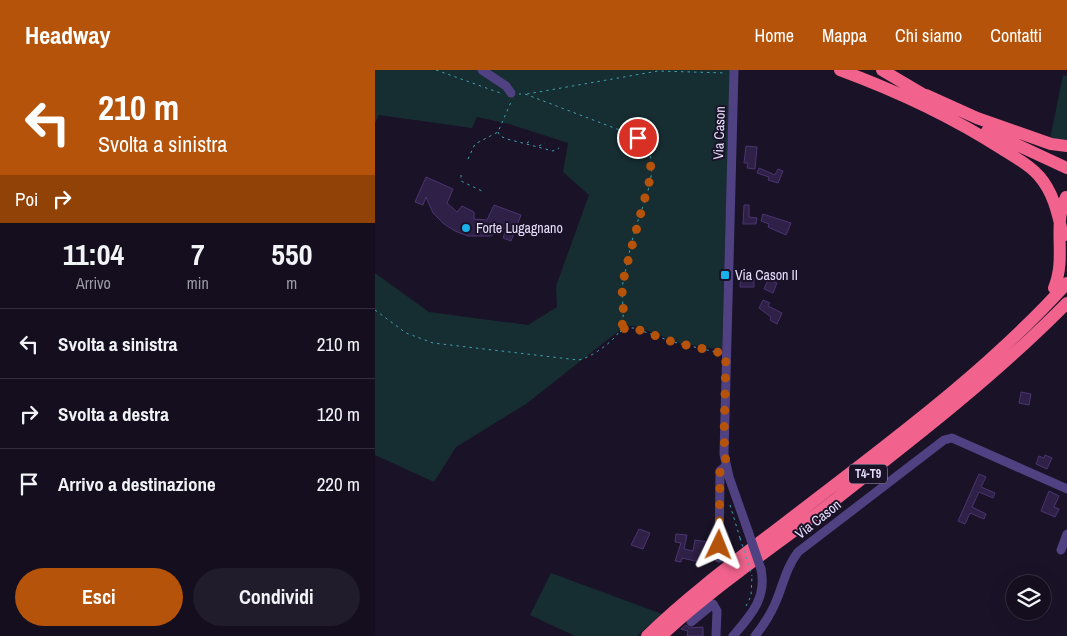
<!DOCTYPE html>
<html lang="it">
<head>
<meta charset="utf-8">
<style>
  :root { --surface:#140e1e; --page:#211c2b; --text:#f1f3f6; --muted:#9d9ca4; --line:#332e3c; --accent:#b45309 }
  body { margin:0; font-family:"Archivo Narrow",sans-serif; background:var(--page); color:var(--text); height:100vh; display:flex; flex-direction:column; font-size:19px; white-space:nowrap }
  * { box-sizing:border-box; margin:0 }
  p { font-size:16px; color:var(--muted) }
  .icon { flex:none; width:28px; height:28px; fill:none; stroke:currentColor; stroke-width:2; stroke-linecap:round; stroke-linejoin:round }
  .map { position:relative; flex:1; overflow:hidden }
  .drawer { display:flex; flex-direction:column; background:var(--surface); width:375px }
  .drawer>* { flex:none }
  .hud { background:#b45309; color:#fff; overflow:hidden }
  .buttons { position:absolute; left:631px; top:505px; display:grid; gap:10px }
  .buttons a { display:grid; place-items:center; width:45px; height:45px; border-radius:50%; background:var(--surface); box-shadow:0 5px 20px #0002,0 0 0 1px var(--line); font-size:25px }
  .pin { position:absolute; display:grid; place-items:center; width:42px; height:42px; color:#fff; margin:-21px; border:2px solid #fff; border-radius:50%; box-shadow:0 1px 5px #0007 }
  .me { position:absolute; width:55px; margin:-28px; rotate:2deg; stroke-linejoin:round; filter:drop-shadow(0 0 4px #0008) }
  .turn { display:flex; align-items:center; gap:18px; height:105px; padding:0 15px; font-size:22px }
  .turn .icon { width:65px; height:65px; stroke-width:2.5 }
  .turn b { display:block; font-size:35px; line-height:42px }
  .then { display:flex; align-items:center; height:48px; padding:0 15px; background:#0003; gap:10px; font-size:19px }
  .eta { display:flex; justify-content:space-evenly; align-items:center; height:85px; text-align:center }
  .eta b { font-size:30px; font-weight:700; line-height:35px }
  .cta { display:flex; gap:10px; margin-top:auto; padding:10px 15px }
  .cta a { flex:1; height:58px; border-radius:30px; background:var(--accent); color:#fff; font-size:20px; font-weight:700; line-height:58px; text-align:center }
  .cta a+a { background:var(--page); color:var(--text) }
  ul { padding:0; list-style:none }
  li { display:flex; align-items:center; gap:15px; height:70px; padding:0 15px; border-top:1px solid var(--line) }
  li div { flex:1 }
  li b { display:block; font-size:19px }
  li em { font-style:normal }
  header { display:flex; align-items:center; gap:30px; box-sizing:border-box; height:70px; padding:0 25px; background:var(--accent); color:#fff }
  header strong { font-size:24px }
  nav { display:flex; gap:28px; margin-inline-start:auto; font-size:18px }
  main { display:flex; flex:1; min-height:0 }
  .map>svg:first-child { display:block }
  .green { fill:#162d31 }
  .building { fill:#2f2047; stroke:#4b3471 }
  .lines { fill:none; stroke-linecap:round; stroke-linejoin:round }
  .path { stroke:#3ca3b0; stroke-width:1; stroke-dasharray:2.5 4; stroke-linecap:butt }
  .minor { stroke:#504282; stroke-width:9 }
  .highway { stroke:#f1628d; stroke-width:12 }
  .path-bridge { stroke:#3ca3b0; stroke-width:1; stroke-dasharray:2.5 4; stroke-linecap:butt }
  .minor-bridge { stroke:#504282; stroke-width:9 }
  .route { stroke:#b45309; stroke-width:9; stroke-dasharray:0 16.2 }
  .poi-dot { fill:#1ab0ea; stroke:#1a1328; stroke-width:2 }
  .labels { text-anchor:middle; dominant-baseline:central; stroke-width:4; stroke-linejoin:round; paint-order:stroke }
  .shield { fill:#1a1328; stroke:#a9a0bc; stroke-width:1 }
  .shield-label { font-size:12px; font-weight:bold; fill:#e6dcfc }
  .street-label { font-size:14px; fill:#e6dcfc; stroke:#1a1328 }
  .poi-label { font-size:14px; fill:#e6dcfc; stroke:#1a1328; text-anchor:start }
</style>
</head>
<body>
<header>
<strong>Headway</strong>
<nav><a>Home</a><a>Mappa</a><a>Chi siamo</a><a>Contatti</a></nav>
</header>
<main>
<section class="drawer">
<div class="hud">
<div class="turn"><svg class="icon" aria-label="left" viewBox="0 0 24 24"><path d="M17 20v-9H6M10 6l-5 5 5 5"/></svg><div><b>210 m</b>Svolta a sinistra</div></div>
<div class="then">Poi<svg class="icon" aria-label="right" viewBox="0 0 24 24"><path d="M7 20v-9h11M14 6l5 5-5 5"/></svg></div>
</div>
<div class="eta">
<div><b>11:04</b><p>Arrivo</p></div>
<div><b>7</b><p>min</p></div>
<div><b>550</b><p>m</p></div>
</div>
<ul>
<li><svg class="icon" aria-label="left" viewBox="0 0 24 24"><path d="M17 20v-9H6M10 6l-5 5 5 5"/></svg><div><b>Svolta a sinistra</b></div><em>210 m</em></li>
<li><svg class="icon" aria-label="right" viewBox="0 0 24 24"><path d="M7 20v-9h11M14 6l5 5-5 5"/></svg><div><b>Svolta a destra</b></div><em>120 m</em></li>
<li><svg class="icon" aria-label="arrive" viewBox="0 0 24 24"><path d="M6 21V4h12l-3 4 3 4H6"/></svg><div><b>Arrivo a destinazione</b></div><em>220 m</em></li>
</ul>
<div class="cta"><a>Esci</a><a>Condividi</a></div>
</section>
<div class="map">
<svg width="692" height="566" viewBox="0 0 692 566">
  <rect width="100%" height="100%" fill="#1a1328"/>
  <path class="green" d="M0 0H355L347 280 305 273 260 256H250L151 334 81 377 59 412 0 385V203L54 242 153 255 182 237 181 216 214 125 188 102 193 73 134 54 102 47 97 58 4 45 0 53Z
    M688 5 692 6V70L675 69Z
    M176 503 287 544 262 566H200L155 545Z"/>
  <path class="building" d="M371 76 382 77 380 99 372 98 373 93H369Z
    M384 98 400 105 403 99 408 101 403 113 393 110 394 107 382 103Z
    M51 107 78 119 72 133 82 142 87 136 99 142V149L112 150 119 135 146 145 136 171 128 168 132 157 115 166H93L80 161 69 154 58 143 51 127 48 135 40 132Z
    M369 135H374V147L382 148 381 154H368Z
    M388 144 416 153 411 165 393 157 394 154 386 151Z
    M366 205 379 208V217H365Z
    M393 210 402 213 398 223 389 219Z
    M388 230 395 233 393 236 407 243 402 254 395 250 396 247 384 238Z
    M646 322 656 324 654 335 644 333Z
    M670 385 677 388 672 399 661 394 664 386 669 388Z
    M604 404 611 407 606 417 620 423 618 428 604 422 597 437 611 444 609 449 595 443 590 454 583 451Z
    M674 421 684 426 679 437 684 439 680 447 666 441Z
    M264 459 275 463 268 479 256 475Z
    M301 464 312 465 309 479 318 481 320 470 333 472 329 493 307 488 306 492 300 491 306 473 300 472Z
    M311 555 314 558 328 557V566H312L313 561 306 559Z"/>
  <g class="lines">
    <path class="path" d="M61 0 128 24
      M152 24 283 1 351 3
      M123 62 125 66 132 69 178 81 184 78
      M152 73 156 70
      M164 76 170 73
      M93 89 100 74 123 62 136 32
      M86 105V111L107 121
      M0 240 31 263 58 273 203 290C214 289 240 271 245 260 252 245 245 228 248 212 252 194 255 177 260 160 266 139 280 111 276 89 274 78 265 69 255 64L150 24H144
      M245 262 250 258H259L298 272 345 283
      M355 435 365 468
      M371 536 376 526 377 506"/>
    <path class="minor" d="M107 0 131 16 136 23
      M359 0 349 384 354 407 373 461
      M686 480 692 464
      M344 488 345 401 351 396
      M316 552 338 534 342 541 341 566
      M358 566C376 545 392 528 386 499
      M380 566C388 556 394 547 399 536 408 517 410 499 423 482L569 370 577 368 692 419"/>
    <path class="highway" d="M465 0C522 21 576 46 627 79 639 87 654 94 664 106 679 123 683 145 688 166
      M507 0 556 29
      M551 25 602 48 676 74 692 76
      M612 61 692 98
      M679 218C692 187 677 157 691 127
      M272 566C314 525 363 489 410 453 507 378 610 304 692 213
      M286 566C339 517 399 477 456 433 537 370 620 306 692 233"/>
    <path class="path-bridge" d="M365 468 377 506"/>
    <path class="minor-bridge" d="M373 461 386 499"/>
  </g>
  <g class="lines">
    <path class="route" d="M263 68 272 78 276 90 275 109 250 202 247 219 249 250 244 263 250 258H259L298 272 351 284 349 367 351 396 345 401V404L344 475"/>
  </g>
  <g class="poi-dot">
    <circle cx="91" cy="158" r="5"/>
    <rect x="345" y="200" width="10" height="10" rx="2.5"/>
  </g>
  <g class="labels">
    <rect class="shield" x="474" y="394.5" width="38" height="19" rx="4"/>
    <g class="shield-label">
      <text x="493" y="404">T4-T9</text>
    </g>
    <g class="street-label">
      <text transform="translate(344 63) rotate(-88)">Via Cason</text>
      <text transform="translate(443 449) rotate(-38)">Via Cason</text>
    </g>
    <g class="poi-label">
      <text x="101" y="158">Forte Lugagnano</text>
      <text x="360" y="205">Via Cason II</text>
    </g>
  </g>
</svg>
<div class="buttons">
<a><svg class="icon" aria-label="layers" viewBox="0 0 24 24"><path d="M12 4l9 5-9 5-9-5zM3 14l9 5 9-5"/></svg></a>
</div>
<div class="pin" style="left:263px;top:68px;background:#d93025"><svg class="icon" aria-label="arrive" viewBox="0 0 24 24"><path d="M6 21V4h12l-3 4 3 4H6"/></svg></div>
<svg class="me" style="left:344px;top:475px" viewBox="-20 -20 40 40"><path d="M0-17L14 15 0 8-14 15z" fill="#b45309" stroke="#fff" stroke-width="4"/></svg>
</div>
</main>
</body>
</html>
